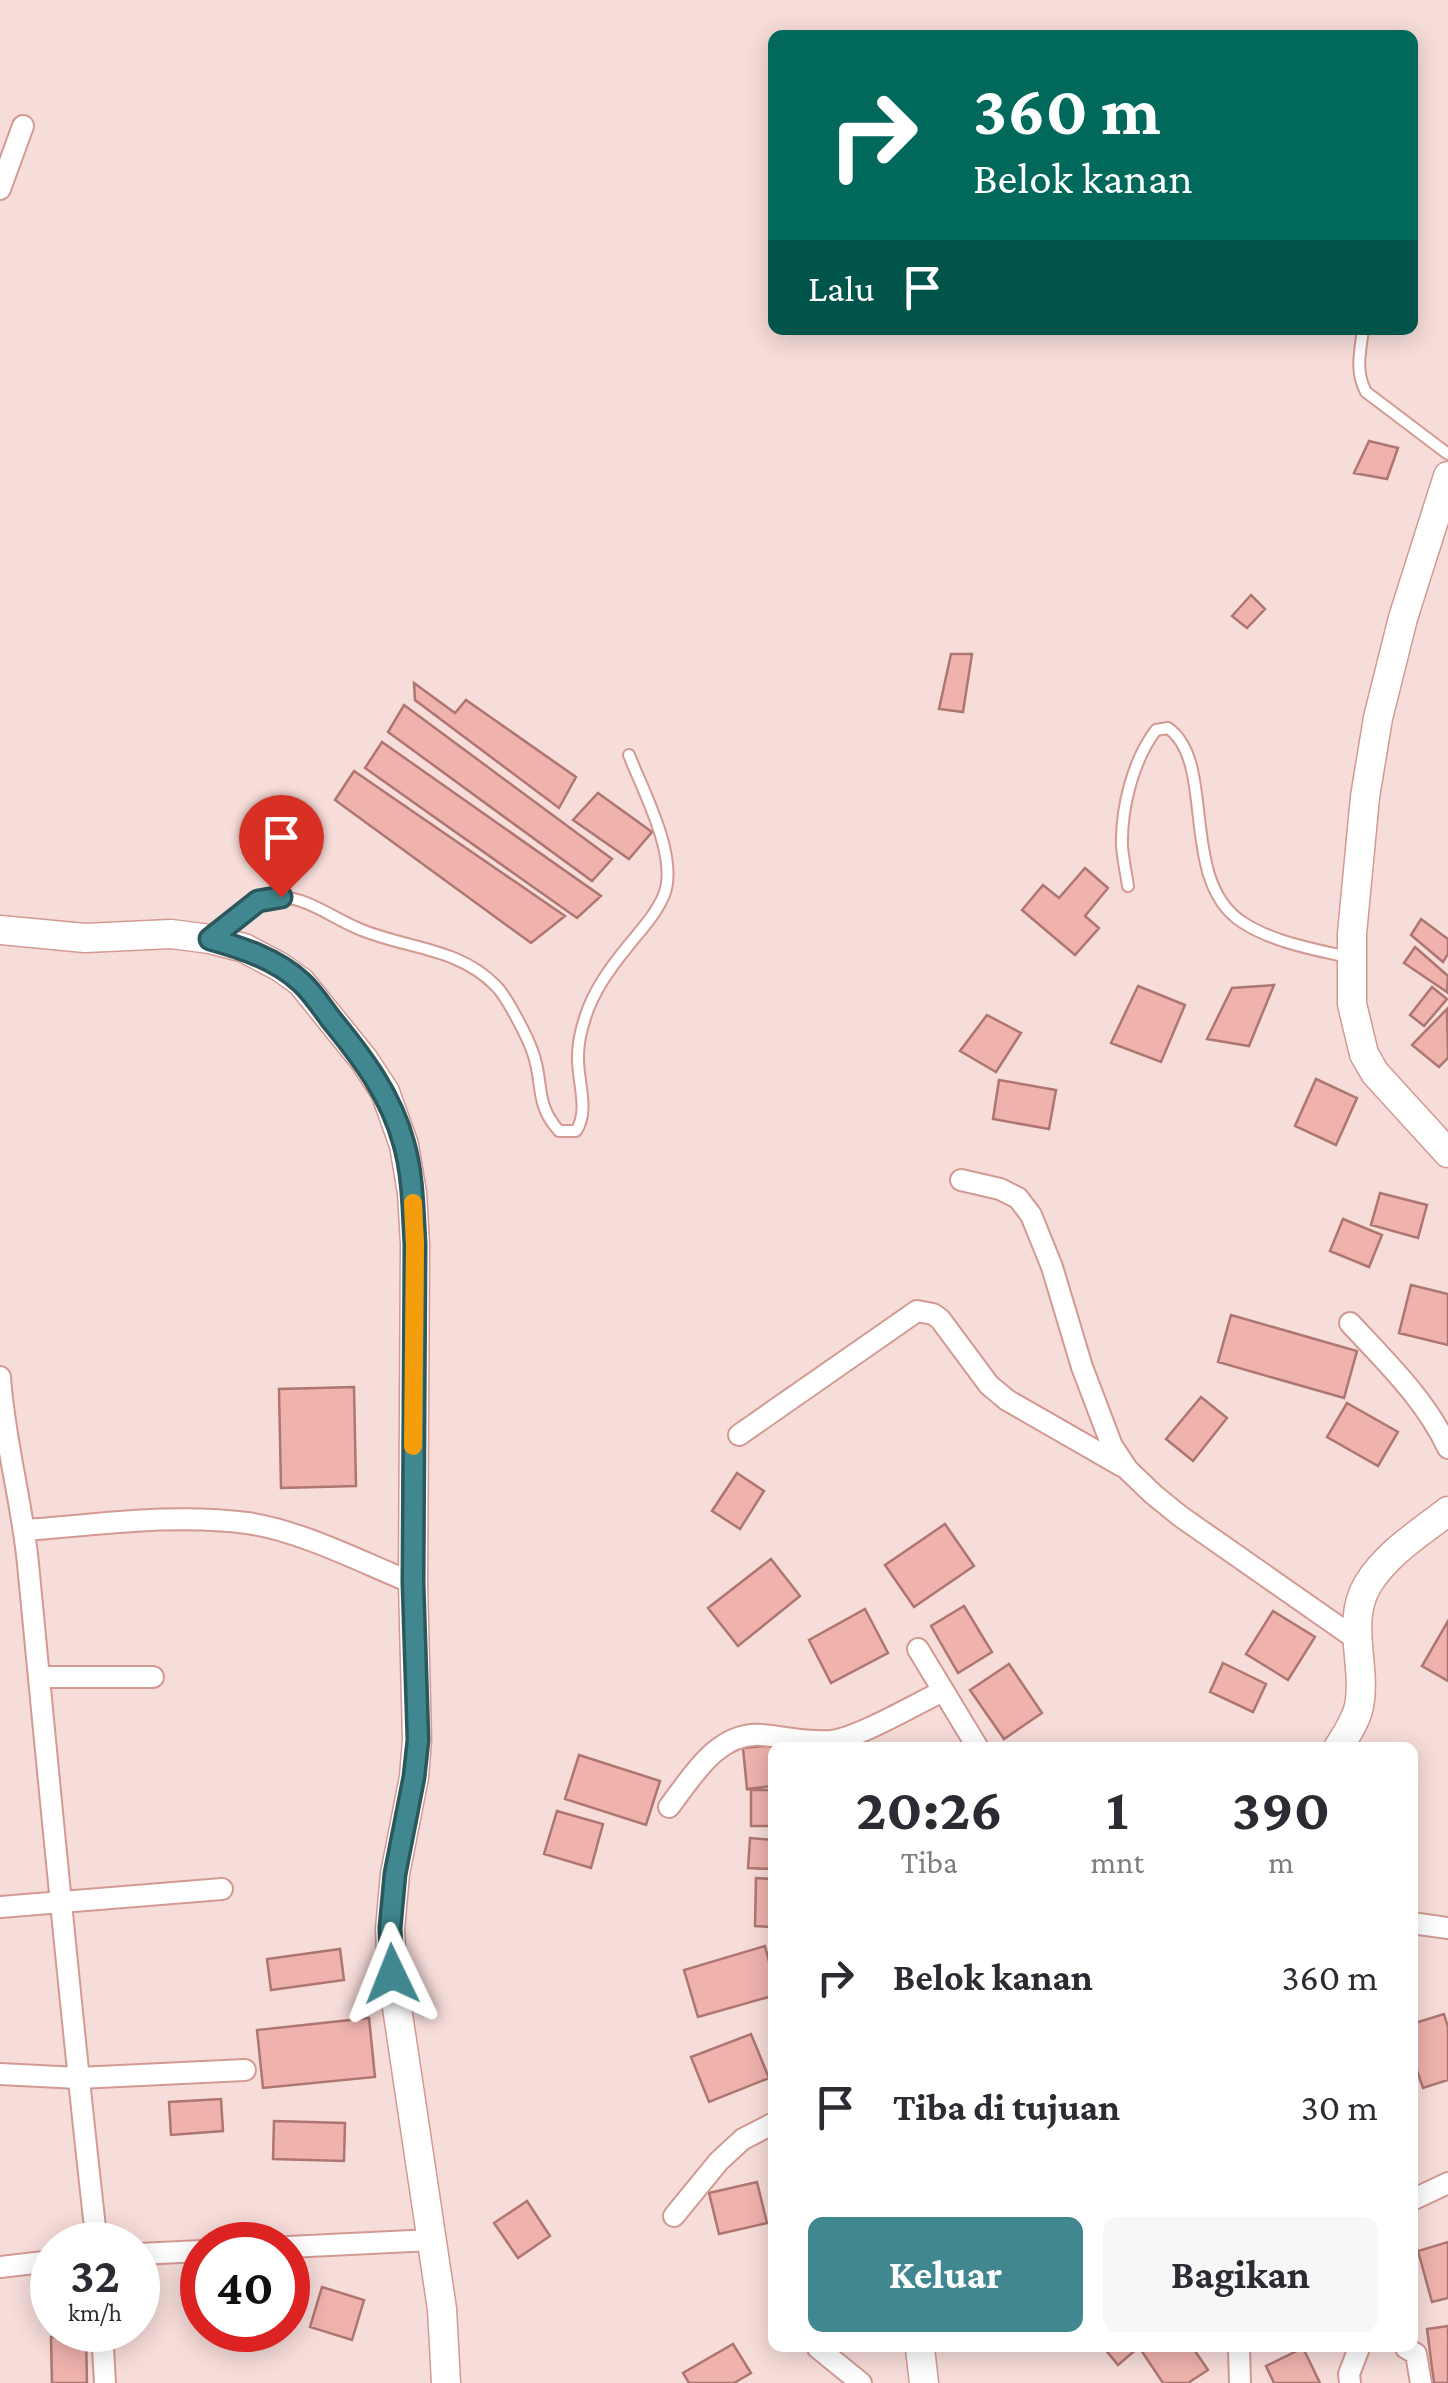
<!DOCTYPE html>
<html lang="id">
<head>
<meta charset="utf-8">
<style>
  :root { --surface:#fff; --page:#f7f7f7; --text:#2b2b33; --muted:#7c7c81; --accent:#40878f }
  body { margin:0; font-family:"Crimson Pro",serif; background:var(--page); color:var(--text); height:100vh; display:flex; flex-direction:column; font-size:38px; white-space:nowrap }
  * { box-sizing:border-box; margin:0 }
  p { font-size:32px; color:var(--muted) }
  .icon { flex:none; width:55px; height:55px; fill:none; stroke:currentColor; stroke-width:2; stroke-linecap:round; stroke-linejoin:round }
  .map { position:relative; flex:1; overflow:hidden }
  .drawer { position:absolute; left:768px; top:1742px; width:650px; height:610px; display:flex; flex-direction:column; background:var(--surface); border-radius:15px; box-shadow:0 5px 25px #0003 }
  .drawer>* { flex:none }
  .top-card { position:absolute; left:768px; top:30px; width:650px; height:305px; border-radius:15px; box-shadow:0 5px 25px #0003; background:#00695c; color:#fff; overflow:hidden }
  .speed { position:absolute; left:30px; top:2222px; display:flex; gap:20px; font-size:50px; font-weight:700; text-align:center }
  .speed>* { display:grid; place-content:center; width:130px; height:130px; border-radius:50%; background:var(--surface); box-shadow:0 5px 25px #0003; line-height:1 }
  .speed small { font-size:25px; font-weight:400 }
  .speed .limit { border:15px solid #d22; background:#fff; color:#111 }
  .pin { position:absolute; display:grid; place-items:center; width:85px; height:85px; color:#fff; margin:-102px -42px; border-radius:50% 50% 50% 0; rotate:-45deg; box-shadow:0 0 10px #0007 }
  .pin .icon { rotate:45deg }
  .me { position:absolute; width:110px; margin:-55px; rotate:358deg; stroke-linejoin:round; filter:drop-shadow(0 0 8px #0008) }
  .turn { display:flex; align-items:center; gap:35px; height:210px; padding:0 40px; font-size:45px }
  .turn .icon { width:130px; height:130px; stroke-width:2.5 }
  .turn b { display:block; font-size:70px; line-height:85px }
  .then { display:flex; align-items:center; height:95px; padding:0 40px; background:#0003; gap:20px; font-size:38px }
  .eta { display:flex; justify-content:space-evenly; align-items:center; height:170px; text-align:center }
  .eta b { font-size:60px; font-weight:700; line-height:70px }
  .action { display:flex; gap:20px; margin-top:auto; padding:20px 40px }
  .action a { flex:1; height:115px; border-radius:15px; background:var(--accent); color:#fff; font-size:40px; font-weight:700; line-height:115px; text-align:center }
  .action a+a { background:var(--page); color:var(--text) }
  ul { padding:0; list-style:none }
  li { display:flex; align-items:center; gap:30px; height:130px; padding:0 40px }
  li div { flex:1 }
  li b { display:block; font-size:38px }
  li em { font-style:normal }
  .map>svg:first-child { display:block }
  .building { fill:#efb2ad; stroke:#ae7671; stroke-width:2.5 }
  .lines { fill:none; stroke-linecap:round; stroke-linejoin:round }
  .lane-casing { stroke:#d39993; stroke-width:14 }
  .street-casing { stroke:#d39993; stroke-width:24 }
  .secondary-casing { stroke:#d39993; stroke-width:31 }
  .lane { stroke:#fff; stroke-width:10 }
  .street { stroke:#fff; stroke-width:20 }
  .secondary { stroke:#fff; stroke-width:28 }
  .route-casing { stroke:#2a585d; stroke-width:25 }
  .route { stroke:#40878f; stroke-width:18 }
  .slow { stroke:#f59e0b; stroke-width:18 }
</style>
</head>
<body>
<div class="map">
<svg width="1448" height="2383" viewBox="0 0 1448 2383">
  <rect width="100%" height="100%" fill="#f7ddda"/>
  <path class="building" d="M1369 441 1398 448 1387 479 1354 473Z
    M1251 595 1265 609 1247 628 1232 616Z
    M951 654H972L963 712 939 709Z
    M414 683 455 713 466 700 576 777 559 808 415 700Z
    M404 705 612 859 592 881 388 732Z
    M382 742 601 896 577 918 365 768Z
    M354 771 565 916 531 943 335 800Z
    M598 793 652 832 629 859 573 820Z
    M1085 868 1108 888 1085 916 1099 928 1075 955 1022 910 1043 885 1059 898Z
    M1421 919 1448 939V954L1443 962 1411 935Z
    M1415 947 1448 976 1447 992 1404 963Z
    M1274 985 1249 1046 1207 1039 1232 988Z
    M1138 986 1185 1005 1161 1062 1111 1043Z
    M1432 987 1447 999 1424 1026 1410 1015Z
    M1447 1009 1448 1058 1439 1067 1412 1045Z
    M987 1015 1021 1033 996 1072 960 1051Z
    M1316 1079 1357 1098 1336 1145 1295 1126Z
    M999 1080 1056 1090 1049 1129 993 1119Z
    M1380 1193 1427 1205 1418 1238 1371 1225Z
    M1343 1219 1382 1235 1369 1267 1330 1251Z
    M1411 1285 1448 1294V1345L1399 1333Z
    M1231 1315 1357 1351 1344 1398 1218 1362Z
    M354 1387 356 1486 281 1488 279 1389Z
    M1201 1397 1227 1418 1193 1461 1166 1439Z
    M1347 1403 1398 1432 1378 1466 1327 1437Z
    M737 1473 764 1491 740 1529 712 1511Z
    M945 1524 974 1566 914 1607 885 1565Z
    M771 1559 800 1596 738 1646 708 1608Z
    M964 1606 992 1652 958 1673 931 1626Z
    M865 1609 888 1653 831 1683 809 1640Z
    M1273 1611 1315 1637 1288 1680 1246 1654Z
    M1448 1621V1681L1422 1666Z
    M1223 1663 1266 1684 1253 1712 1210 1692Z
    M1009 1664 1042 1713 1004 1739 970 1690Z
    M774 1745 772 1786 747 1789 743 1748Z
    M579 1755 660 1781 646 1825 565 1799Z
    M751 1790H772V1826H751Z
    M557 1811 603 1824 591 1868 544 1854Z
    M750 1838 772 1840V1869L748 1868Z
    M756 1878 772 1879V1927L755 1926Z
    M765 1946 772 1973V1996L698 2017 684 1970Z
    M340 1949 344 1980 271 1990 267 1959Z
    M1444 2014 1448 2027V2080L1423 2088 1412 2056V2024Z
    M369 2018 375 2077 263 2088 257 2030Z
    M751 2034 769 2078 709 2102 691 2057Z
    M221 2099 223 2131 171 2135 169 2102Z
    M274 2121 345 2123 344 2161 273 2159Z
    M757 2182 767 2223 719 2234 709 2193Z
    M527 2201 550 2236 518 2258 494 2223Z
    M1448 2242V2298L1432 2302 1418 2251Z
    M322 2287 364 2300 352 2340 310 2327Z
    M1448 2326V2383H1434L1427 2329Z
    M51 2337H86L87 2383H52Z
    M733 2344 751 2373 734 2383H689L683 2373Z
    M1104 2348H1138L1118 2365Z
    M1144 2348H1193L1208 2370 1188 2383H1163L1141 2350Z
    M1303 2348 1320 2383H1274L1266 2366Z"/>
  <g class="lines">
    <g class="lane-casing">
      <path id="lane" d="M1363 330C1360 352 1355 372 1366 392L1448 454
        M1128 886C1126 873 1123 859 1122 846 1121 808 1133 760 1156 730L1168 728C1217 762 1178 880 1242 922 1274 943 1315 949 1351 958
        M215 935C234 920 254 898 279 897 306 897 333 918 357 928 404 949 457 946 496 986 507 997 528 1038 533 1053 544 1084 534 1103 559 1131H576C590 1111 577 1080 578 1056 578 1044 581 1030 585 1018 593 991 611 967 628 946 641 930 656 914 664 895 679 857 643 791 629 755"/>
    </g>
    <g class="street-casing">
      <path id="street" d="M0 189 23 126
        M961 1180 1000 1189 1018 1198 1031 1215 1052 1267 1082 1367 1112 1446 1128 1470 1153 1494 1180 1516 1356 1639
        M1350 1323C1386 1362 1425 1399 1448 1448
        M0 1377C4 1440 22 1501 28 1564 50 1791 71 2018 97 2245
        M739 1435 917 1311 933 1314 940 1319 989 1385 1007 1400 1122 1466
        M25 1530C98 1525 174 1513 247 1523 302 1531 361 1562 413 1583
        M918 1649 978 1748
        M39 1677H153
        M669 1807C692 1777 718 1731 762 1735 785 1737 807 1743 831 1741 858 1738 916 1704 943 1691
        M0 1907 222 1889
        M1412 1923 1448 1928
        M0 2074 78 2078 245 2070
        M1412 2200 1448 2183
        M674 2216 719 2161 743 2139 772 2124
        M288 2247 432 2240
        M138 2254 202 2251
        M0 2267 52 2261
        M102 2330 105 2383
        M818 2348 861 2383
        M1239 2348 1240 2383
        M1406 2348 1416 2354 1421 2383
        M1350 2383 1349 2374 1359 2348"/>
    </g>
    <g class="secondary-casing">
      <path id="secondary" d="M1448 476 1403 618 1378 718 1365 797 1352 934V1004L1364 1054 1375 1073 1448 1153
        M0 930 85 938 171 934 210 939 244 948 280 967 301 982 364 1060 385 1092 404 1145 412 1193 415 1244 413 1583 417 1740 414 1777 395 1874 390 1929 392 1974 442 2309 446 2383
        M1338 1748C1346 1735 1356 1721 1359 1706 1367 1666 1345 1622 1368 1584 1387 1553 1420 1533 1448 1511
        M920 2348 924 2383"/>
    </g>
    <use href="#lane" class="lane"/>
    <use href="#street" class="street"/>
    <use href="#secondary" class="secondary"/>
  </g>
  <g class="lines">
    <g class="route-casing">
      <path id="route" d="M281 897 258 901 210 939C242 948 276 959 301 982 312 992 321 1006 330 1018 362 1057 391 1095 404 1144 413 1176 413 1211 415 1244L413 1583 418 1740 414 1777 395 1874 390 1928 392 1974"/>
    </g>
    <use href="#route" class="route"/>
    <path class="slow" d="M413 1203 415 1244 413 1446"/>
  </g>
</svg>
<div class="speed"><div>32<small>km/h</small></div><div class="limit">40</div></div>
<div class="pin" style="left:281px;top:897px;background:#d93025"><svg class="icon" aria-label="arrive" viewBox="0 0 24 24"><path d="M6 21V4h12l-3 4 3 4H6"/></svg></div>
<svg class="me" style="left:392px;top:1974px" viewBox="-20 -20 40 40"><path d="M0-17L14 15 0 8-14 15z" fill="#40878f" stroke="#fff" stroke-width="4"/></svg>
<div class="top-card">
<div class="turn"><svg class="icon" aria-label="right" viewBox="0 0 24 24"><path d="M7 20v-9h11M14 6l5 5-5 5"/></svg><div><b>360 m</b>Belok kanan</div></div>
<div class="then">Lalu<svg class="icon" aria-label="arrive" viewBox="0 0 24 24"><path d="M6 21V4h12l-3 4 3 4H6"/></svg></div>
</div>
<section class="drawer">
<div class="eta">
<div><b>20:26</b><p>Tiba</p></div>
<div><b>1</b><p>mnt</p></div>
<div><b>390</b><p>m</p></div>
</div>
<ul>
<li><svg class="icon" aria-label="right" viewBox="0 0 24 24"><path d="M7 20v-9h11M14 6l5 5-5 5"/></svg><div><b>Belok kanan</b></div><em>360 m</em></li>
<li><svg class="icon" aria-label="arrive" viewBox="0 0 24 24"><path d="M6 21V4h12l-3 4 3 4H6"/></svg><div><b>Tiba di tujuan</b></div><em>30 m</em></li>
</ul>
<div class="action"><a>Keluar</a><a>Bagikan</a></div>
</section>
</div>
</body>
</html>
